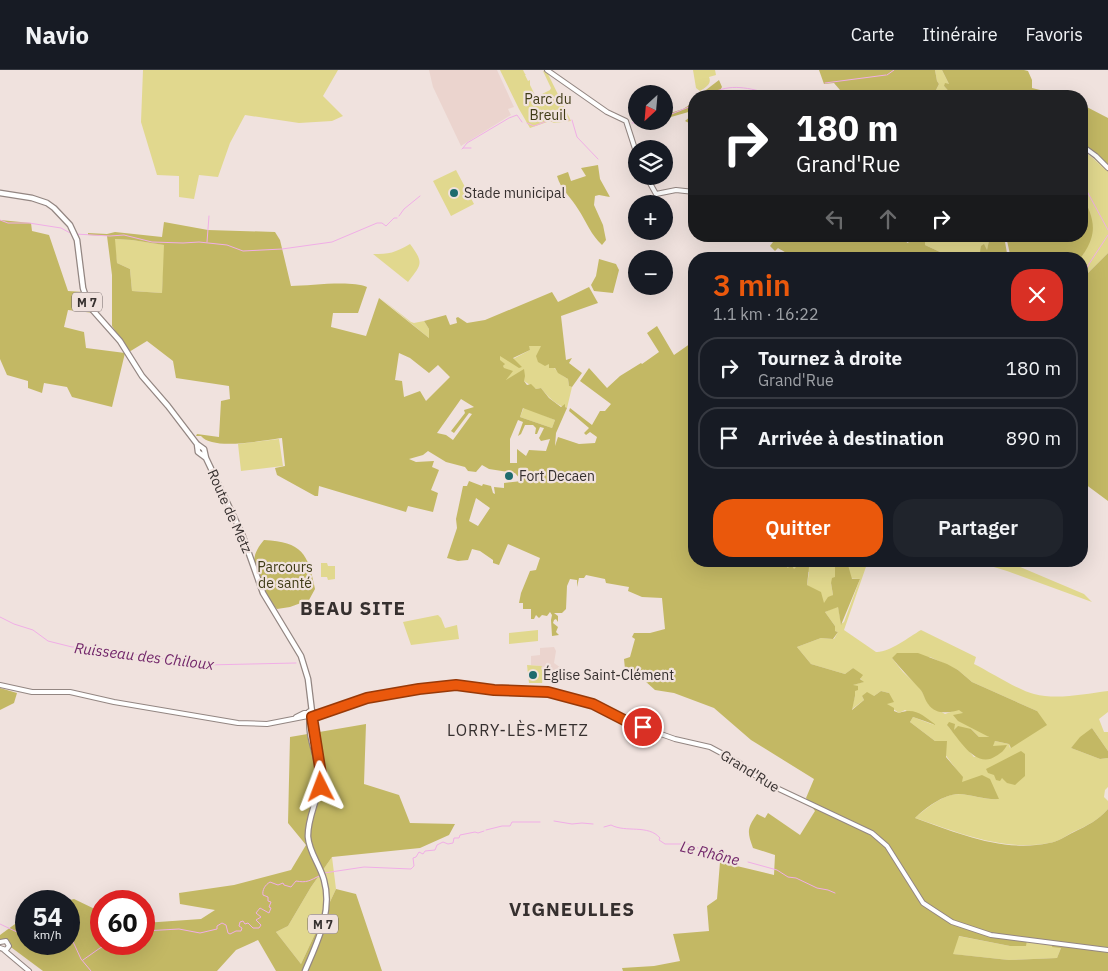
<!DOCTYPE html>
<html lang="fr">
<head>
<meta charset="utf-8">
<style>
  :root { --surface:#171b24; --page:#20242c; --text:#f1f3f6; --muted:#9ea1a6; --line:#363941; --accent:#ea580c }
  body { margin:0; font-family:"IBM Plex Sans",sans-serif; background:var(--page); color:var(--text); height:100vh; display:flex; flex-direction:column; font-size:19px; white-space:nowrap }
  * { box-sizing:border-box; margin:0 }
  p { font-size:16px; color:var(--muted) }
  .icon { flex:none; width:28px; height:28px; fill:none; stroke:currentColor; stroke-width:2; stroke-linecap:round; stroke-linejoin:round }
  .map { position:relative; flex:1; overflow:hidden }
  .drawer { position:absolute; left:688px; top:182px; width:400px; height:315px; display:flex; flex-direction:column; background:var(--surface); border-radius:20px; box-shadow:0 5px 20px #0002 }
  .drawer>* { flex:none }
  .banner { position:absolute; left:688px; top:20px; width:400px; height:152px; border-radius:20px; box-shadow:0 5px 20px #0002; background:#202124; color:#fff; overflow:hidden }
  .needle { width:32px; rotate:206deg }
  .buttons { position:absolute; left:628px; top:15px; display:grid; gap:10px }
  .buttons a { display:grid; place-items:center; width:45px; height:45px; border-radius:50%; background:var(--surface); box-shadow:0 5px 20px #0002; font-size:25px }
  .speed { position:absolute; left:15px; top:820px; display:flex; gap:10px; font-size:25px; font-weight:700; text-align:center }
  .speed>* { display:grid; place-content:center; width:65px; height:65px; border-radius:50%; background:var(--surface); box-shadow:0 5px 20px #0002; line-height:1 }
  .speed small { font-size:12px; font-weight:400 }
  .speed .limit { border:8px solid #d22; background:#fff; color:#111 }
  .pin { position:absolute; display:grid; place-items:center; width:42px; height:42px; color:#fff; margin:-21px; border:2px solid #fff; border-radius:50%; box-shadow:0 1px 5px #0007 }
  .me { position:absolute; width:55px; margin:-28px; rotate:357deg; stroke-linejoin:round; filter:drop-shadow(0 0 4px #0008) }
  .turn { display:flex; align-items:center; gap:18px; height:105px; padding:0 25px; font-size:22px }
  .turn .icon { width:65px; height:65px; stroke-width:2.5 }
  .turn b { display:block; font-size:35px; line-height:42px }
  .lanes { display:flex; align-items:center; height:48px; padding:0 25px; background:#0003; justify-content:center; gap:25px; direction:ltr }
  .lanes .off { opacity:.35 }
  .round { display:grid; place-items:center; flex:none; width:52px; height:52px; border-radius:20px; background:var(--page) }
  .head { display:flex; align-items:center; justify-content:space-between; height:85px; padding:0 25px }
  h1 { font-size:30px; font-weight:600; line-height:38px; color:var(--accent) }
  .action { display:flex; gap:10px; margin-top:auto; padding:10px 25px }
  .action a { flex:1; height:58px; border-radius:20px; background:var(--accent); color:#fff; font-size:20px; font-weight:600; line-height:58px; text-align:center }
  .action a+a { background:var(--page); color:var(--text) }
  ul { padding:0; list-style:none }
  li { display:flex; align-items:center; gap:15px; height:62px; margin:0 10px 8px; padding:0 15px; border:2px solid var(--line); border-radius:20px }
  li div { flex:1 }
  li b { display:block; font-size:19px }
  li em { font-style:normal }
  header { display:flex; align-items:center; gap:30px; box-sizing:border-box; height:70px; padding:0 25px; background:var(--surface); border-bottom:1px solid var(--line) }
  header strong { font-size:24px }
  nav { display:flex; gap:28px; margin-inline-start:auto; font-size:18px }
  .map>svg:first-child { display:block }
  .built { fill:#ebd4ce }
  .green { fill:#e1d88e; fill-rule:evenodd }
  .forest { fill:#c3b864; fill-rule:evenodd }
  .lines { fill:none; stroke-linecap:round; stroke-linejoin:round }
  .stream { stroke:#f1aee7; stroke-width:1 }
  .secondary-casing { stroke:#938682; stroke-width:6 }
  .primary-casing { stroke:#938682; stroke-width:7 }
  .secondary { stroke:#fff; stroke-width:4 }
  .primary { stroke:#fff; stroke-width:4.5 }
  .route-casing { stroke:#983908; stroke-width:12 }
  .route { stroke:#ea580c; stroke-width:9 }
  .poi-dot { fill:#1e6b6e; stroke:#f0e2de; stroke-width:2 }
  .labels { text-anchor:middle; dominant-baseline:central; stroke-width:4.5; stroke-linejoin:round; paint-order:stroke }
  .shield { fill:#f0e2de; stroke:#6e6564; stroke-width:1 }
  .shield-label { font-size:12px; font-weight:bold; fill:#36302f }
  .park-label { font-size:14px; fill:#3f3b16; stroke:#f0e2de }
  .poi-label { font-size:14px; fill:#36302f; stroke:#f0e2de; text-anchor:start }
  .street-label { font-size:14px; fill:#36302f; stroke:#f0e2de }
  .water-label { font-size:15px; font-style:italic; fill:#72266a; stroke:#f0e2de }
  .quarter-label { font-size:16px; letter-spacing:1px; fill:#36302f; stroke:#f0e2de }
  .district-label { font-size:19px; font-weight:bold; letter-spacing:1px; fill:#36302f; stroke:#f0e2de }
</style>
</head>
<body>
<header>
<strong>Navio</strong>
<nav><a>Carte</a><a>Itinéraire</a><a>Favoris</a></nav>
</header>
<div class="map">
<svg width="1108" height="901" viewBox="0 0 1108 901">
  <rect width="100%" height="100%" fill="#f0e2de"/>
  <path class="built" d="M429 0H497L514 37 508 39 511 45 461 76 433 17Z
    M554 577 556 581 554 593 561 598 554 610 546 606 541 599 542 596 531 595V586L540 585V578Z"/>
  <path class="green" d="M143 0H338L323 26 343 46 332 51 299 53 245 45 230 73 218 107 199 105 194 129 179 127V106L157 105 141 52Z
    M500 0H523L525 4H526L525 5 528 11 530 10V15L536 27 550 20 551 18 543 1 547 2 571 51 554 53 550 51 530 58 519 39Z
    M693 0H715L716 5 709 7C712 14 706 17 700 21L696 18Z
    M935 0H942L949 14 944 16 953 26H936L934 24 939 14 937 11Z
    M1081 81 1087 83 1108 102V183L1086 205 1081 203V189H1080L1084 183V128L1081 123Z
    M456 100 474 134 451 146 433 111Z
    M929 166H990L987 181 984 175 981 182 953 188 925 175V169Z
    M114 169 132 170 165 175 162 223 132 221 130 199 117 193Z
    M410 174C424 193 422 194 408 212L373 184C389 184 395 183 410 174Z
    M379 227 411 252 414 253 424 251 429 259V268Z
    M532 275 541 276C548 291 554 301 568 309L569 316 572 317 567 338C556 335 548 327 541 318L536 319 524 311 504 312 503 296 504 294 499 290 500 285 513 289 530 280 528 276Z
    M524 337 555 350 552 358 520 347Z
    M279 369 283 396 241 401 238 374Z
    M779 491H868L844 560 876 582C889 583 909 567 921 560L976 587 974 594C990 602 1018 620 1034 624 1057 630 1084 624 1108 621V642L1099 649 1104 662H1108V681L1092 658 1071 678 1100 689 1108 688V717L1105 720 1104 727 1108 731V739C1097 751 1088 755 1073 762 1066 766 1057 772 1049 773 1004 782 957 762 915 748 927 738 943 724 960 724 973 725 985 730 999 729L962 712V707L935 671 910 652 913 647 934 655 905 640 899 643 886 634 889 623 881 621 874 626H862L864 630 851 640 855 626 852 615 863 612 853 598 845 604 811 594 797 577 821 568 834 569 838 562 835 561V556L825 542 838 536 841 554 844 552 860 509 835 508 831 513 833 525 824 534 807 515 809 502 788 499ZM930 587 958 600 972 612 1037 641 1010 678 1009 674 995 671 992 676H998L974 687 947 655 954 661 971 659 979 667 990 668 959 639 945 644 929 635 920 618 903 602 892 588Z
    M974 491H1006L1084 524 1092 532 1007 501Z
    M321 493H327L328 496H335V509L328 510 327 507H321Z
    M438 545 441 548 445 558 457 555 459 569 411 575 403 552Z
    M538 560V571L509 574V563Z
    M527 595 542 596 541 599 545 603 542 613H529Z
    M332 787 336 819 301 894 276 862 288 856 311 817Z
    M958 866 1010 876 1027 870 1053 873 1061 878 1057 888 1009 890 952 884Z"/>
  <path class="forest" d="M819 0H935L937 11 939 14 934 24 936 26H861L859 20H840L834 13 824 14Z
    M942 0H1024L1028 1 1032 10V18L1065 26H953L944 16 945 13 949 14Z
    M719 10 722 17 717 26H698Z
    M694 32V51L691 54 685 51 693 44 692 41 671 47 665 54H658L656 51H664V45L683 39Z
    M1081 34 1108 48V102L1088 83 1081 81Z
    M598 95 600 109 610 127 599 125 595 126 594 135 603 155 606 170 602 175C591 165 586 151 578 139 571 127 561 120 557 106L568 102 571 111 586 106 581 98Z
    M1081 123C1095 150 1099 163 1080 189H1011L1006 166H1081Z
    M0 150 31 153 32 161 49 165 68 221 84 222 94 243 68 240 64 257 84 262 86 278 125 283 112 337 72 327 67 317 44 313 42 323 28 318V311L7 305 0 289Z
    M164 152 208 160 275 162 280 170 291 216C310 216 350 210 367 217L358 243H333L331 257 366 266 379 228 429 268V259L424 251 446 245 450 255 457 253 456 248 458 247 467 253 485 250 552 222 558 232 589 217 598 233 561 246 566 290 572 288 569 293 582 303 572 317 569 316 568 309 558 303 555 298H549V294L545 296 538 292 536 286 541 276H529L530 280 513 288 522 297 519 298 500 286V290L505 294 503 296 504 298 513 301 506 310 524 299 525 306 524 311 527 315 531 314 536 319 541 318 549 328 561 337 565 334V337L567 338 556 363 555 376 558 367 579 374 595 373 597 367 590 362 586 365 584 363 589 358 569 341 570 338 592 355 600 341H605L611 334 580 311 589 298 607 318 620 306 641 293 642 294 659 282 647 263 657 256 674 285 694 271V491H779L788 498 791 494 794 499 800 493 809 497 807 515 821 522 824 533 828 527 833 525 831 513 832 508 835 507V497L848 495 852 509H860L841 555 838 537 825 542 835 556V561L838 562 833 569 821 568 797 577 811 594 845 604 853 598 863 605 860 609 864 612 853 615 858 616V620L855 621V626L852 640 864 630 862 626 867 622 874 626 881 621 889 623 894 632 887 634 894 638V641L899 643C916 637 923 646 936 655L913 647 910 652 935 671H947L946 687 963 707 962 712 982 705 990 709 999 729C986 730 973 725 960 724 945 723 925 738 915 748 957 763 1004 783 1049 773 1057 772 1066 766 1074 762 1088 755 1097 751 1108 739V901H623L622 898 654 896 680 891 673 864 709 861 707 836 717 829 720 792 774 805 775 785 753 778C747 762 747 758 757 744L765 748 768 743 800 765 815 741 806 728 814 709 751 670 714 638 674 623 655 620 635 602 625 599 624 589 630 587 635 569 632 567 634 563H650L665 559 662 528 642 527 628 521 629 517 606 513 605 509 586 505 584 508H579L577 517V510L570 509 567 516 566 539 562 543H554L558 546V552L556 549 554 550 553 553 558 557 556 562 559 565 552 566 551 550 552 545 550 542 547 546 542 545 539 548 536 545 534 549H531V539H523V533H519L521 523 530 501 536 500 540 488 508 474 499 495 493 493V490L480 481 472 479 468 490 458 491 447 488 457 458 456 449 463 416H467L469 411 482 416 483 414 491 416 493 423 495 424 494 417 504 418V413L522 411 515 403 489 399 482 395 476 402 468 401 465 397 446 392 428 381 423 385 409 389 416 392 434 391 432 397 439 400 431 420 438 423 433 442 408 436 406 442 319 416 318 426H315L277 405 275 398 285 396 282 368C264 370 213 381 201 366H196L197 364 219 367 221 331 230 329 229 316 176 308 173 291 147 271 129 282 112 256V205L107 166 88 165V163L107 164 115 162 162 167ZM115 169 132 170 164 175 162 223 132 221 130 199 117 193ZM399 283 410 288 429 303 438 295 450 307 426 331 420 321 404 327 402 311 395 310ZM461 329 474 337 464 340 465 343 451 361 454 363 469 343 472 344 453 370 446 365 437 363ZM523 338 555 350 552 358 520 347ZM518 350 523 352 518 366 521 364 525 355H533L536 358 535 364H537L540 357 544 358 539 368 541 371 550 369 546 381 529 380 526 386 517 379V393H510V369ZM476 428 490 438 478 456 469 451ZM959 866 1010 876H1026L1027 870 1053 873 1052 877 1061 878 1057 888 1009 890 953 884Z
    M772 166H905L903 170 908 173 912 166H929L925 169V175L953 188 980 182 981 176 984 174 987 180 990 166H1004L1008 189H792C790 184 781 180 778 178L775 181 770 176 773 172 770 169Z
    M1108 183V431L1081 411V203L1086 205Z
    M599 189 616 194 619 200 613 223 594 221 591 215 596 206Z
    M264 470C302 472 308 483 315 519L309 530 290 537 277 539C269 531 252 501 254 490 255 482 259 476 264 470Z
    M897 583H918L947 594 958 600 972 612 1037 641 1047 655 1011 678 1009 674 995 671 993 676 1007 675C1004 681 1001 683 996 686 976 700 959 669 947 655L949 652 955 654 954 660 958 656 971 659 979 667H989L958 651 953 645 963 643 959 640C948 643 936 645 928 634 924 628 923 621 918 617 909 607 900 598 892 588Z
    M0 618 17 623 14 633 0 640Z
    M366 654 364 714 399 725 410 753 455 754 449 765 420 778 332 787 311 817 288 856 276 862 301 894 336 819 356 824 382 901H276L258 870 236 880 217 901H43L0 869V865L26 846V874H69V831H66L74 829 101 842V874H144V853L201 849 215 840 180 834 179 823 234 815 291 800 306 775 288 753 290 667Z
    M1092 658 1108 681V688L1100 689 1071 678 1080 667Z
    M1021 681 1025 684V706L1015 715 1007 713 1002 708 1000 711 996 710 994 705 988 703 986 699Z"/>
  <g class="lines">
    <path class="stream" d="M887 5 894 0
      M825 13 886 5
      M707 26C727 13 745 17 767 23
      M664 47 694 35
      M572 50 577 67 598 89
      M552 51 569 50
      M527 53 534 56 547 51
      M632 53 645 51
      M463 78 467 73 509 48 517 45 522 52
      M462 79 463 78H471
      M1082 112 1108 160
      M399 146 404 139 420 126
      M0 150 8 153H29L61 158 72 164
      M75 164 110 166 124 165 152 172 183 173 199 172 227 175 243 181 282 179 332 172 377 153H382L386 156 394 148H397
      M207 172 209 146
      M1081 210 1089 194 1108 165
      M0 547 14 554 33 560 48 571 72 577H84L206 595 296 593
      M554 751 572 754 582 753 593 754
      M604 757 611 755C626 763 648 754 660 768L659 770 665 774H688L703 780 705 784 727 789 730 788 734 790
      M486 760 502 756H510L512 752H540
      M748 792 777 800 788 807 796 808 817 818 828 820 835 823
      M324 803 364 797 411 799 414 796 413 788 416 787 419 782 423 784 425 781 435 780 437 775 443 772 448 774 453 773 454 768H459L460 765 475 762 478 763 484 761
      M0 854 17 862 24 863 26 861
      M144 861 179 859 200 863 217 859V856L222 853 226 855 228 863 230 864 236 861H241L242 858 239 856 240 852 243 851 245 854 248 853 253 858H259L261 855 256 850 261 847 256 843 260 838 269 843 271 838 269 837 271 832 268 831V827L263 825C262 820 265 815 270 812L278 815 283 813 284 815 291 817 296 811C307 813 309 811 321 805
      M69 863 81 889 91 901
      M83 890 100 878 110 874"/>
    <g class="secondary-casing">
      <path id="secondary" d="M547 0 607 42 626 51 636 82
        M1081 75 1096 86 1108 98
        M646 106 656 124 676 120 694 122
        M0 615 32 622H70L114 632 238 653 267 654 308 646
        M313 643 325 641
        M313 646 367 628 440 616 456 615 495 620 548 621 589 632 630 653 675 669 710 677 738 692 764 712 872 763 887 776 923 833 952 852 991 865 1108 880
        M296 647 304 643H308
        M0 878 6 880 9 876 6 871 0 872
        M4 880 29 901"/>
    </g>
    <g class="primary-casing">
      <path id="primary" d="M0 123 32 128 47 133 54 138 70 155 77 170 83 218 89 236 120 271 142 306 168 336 197 374 204 379 206 388 242 464 263 523 301 586 308 609 312 642
        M197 374 198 382 206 388
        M308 644a3 3 0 1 1 6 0a3 3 0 1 1-6 0Z
        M312 647 315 666
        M305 901C317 872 333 842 324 810 320 795 309 782 308 767 307 745 322 725 319 703 317 685 307 665 310 647"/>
    </g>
    <use href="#secondary" class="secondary"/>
    <use href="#primary" class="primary"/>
  </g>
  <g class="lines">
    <g class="route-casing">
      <path id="route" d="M321 717V704L312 647 367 628 419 619 456 615 494 620 548 622 593 634 630 653 643 657"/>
    </g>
    <use href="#route" class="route"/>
  </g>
  <g class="poi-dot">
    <circle cx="454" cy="123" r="5"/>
    <circle cx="509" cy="406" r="5"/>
    <circle cx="533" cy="605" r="5"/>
  </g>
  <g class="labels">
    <g class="shield">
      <rect x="72" y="222.5" width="30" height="19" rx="4"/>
      <rect x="308" y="844.5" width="30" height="19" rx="4"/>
    </g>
    <g class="shield-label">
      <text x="87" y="232">M 7</text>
      <text x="323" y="854">M 7</text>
    </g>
    <g class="park-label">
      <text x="548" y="29">Parc du<tspan x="548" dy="16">Breuil</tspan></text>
      <text x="285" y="497">Parcours<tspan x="285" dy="16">de santé</tspan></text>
    </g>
    <g class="poi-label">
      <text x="464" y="123">Stade municipal</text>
      <text x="519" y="406">Fort Decaen</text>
      <text x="543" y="605">Église Saint-Clément</text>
    </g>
    <g class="street-label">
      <text transform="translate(230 441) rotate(66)">Route de Metz</text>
      <text transform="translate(750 701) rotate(32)">Grand'Rue</text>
    </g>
    <g class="water-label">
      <text transform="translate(144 586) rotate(7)">Ruisseau des Chiloux</text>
      <text transform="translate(710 783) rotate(14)">Le Rhône</text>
    </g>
    <g class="quarter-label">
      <text x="518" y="660">LORRY-LÈS-METZ</text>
    </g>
    <g class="district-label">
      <text x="353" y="538">BEAU SITE</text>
      <text x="572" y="839">VIGNEULLES</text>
    </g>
  </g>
</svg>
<div class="buttons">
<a><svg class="needle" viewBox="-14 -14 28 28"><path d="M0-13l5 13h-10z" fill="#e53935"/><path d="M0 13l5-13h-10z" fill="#9ea1a6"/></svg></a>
<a><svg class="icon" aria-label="layers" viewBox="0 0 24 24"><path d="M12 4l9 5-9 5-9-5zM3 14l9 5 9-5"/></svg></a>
<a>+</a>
<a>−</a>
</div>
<div class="speed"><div>54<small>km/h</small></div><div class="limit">60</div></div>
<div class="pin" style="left:643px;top:657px;background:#d93025"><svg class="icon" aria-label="arrive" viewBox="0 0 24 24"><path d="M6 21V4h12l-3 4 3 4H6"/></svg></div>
<svg class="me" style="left:321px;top:717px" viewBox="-20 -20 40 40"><path d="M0-17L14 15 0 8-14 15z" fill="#ea580c" stroke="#fff" stroke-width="4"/></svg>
<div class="banner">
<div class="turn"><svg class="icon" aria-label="right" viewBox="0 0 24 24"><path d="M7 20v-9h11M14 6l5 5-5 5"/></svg><div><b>180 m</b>Grand'Rue</div></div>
<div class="lanes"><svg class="icon off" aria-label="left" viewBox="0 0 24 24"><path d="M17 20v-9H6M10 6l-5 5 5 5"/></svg><svg class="icon off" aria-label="ahead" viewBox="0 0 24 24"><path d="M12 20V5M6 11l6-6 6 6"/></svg><svg class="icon" aria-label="right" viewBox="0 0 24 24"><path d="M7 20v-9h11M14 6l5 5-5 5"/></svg></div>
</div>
<section class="drawer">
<div class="head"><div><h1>3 min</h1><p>1.1 km · 16:22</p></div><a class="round" style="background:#d93025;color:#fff"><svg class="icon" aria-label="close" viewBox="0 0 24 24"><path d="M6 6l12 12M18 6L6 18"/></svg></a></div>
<ul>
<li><svg class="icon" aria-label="right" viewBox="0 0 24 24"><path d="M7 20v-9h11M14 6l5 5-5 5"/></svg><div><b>Tournez à droite</b><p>Grand'Rue</p></div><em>180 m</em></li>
<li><svg class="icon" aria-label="arrive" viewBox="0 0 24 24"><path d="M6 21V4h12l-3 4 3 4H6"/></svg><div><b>Arrivée à destination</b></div><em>890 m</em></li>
</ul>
<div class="action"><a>Quitter</a><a>Partager</a></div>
</section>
</div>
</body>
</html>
